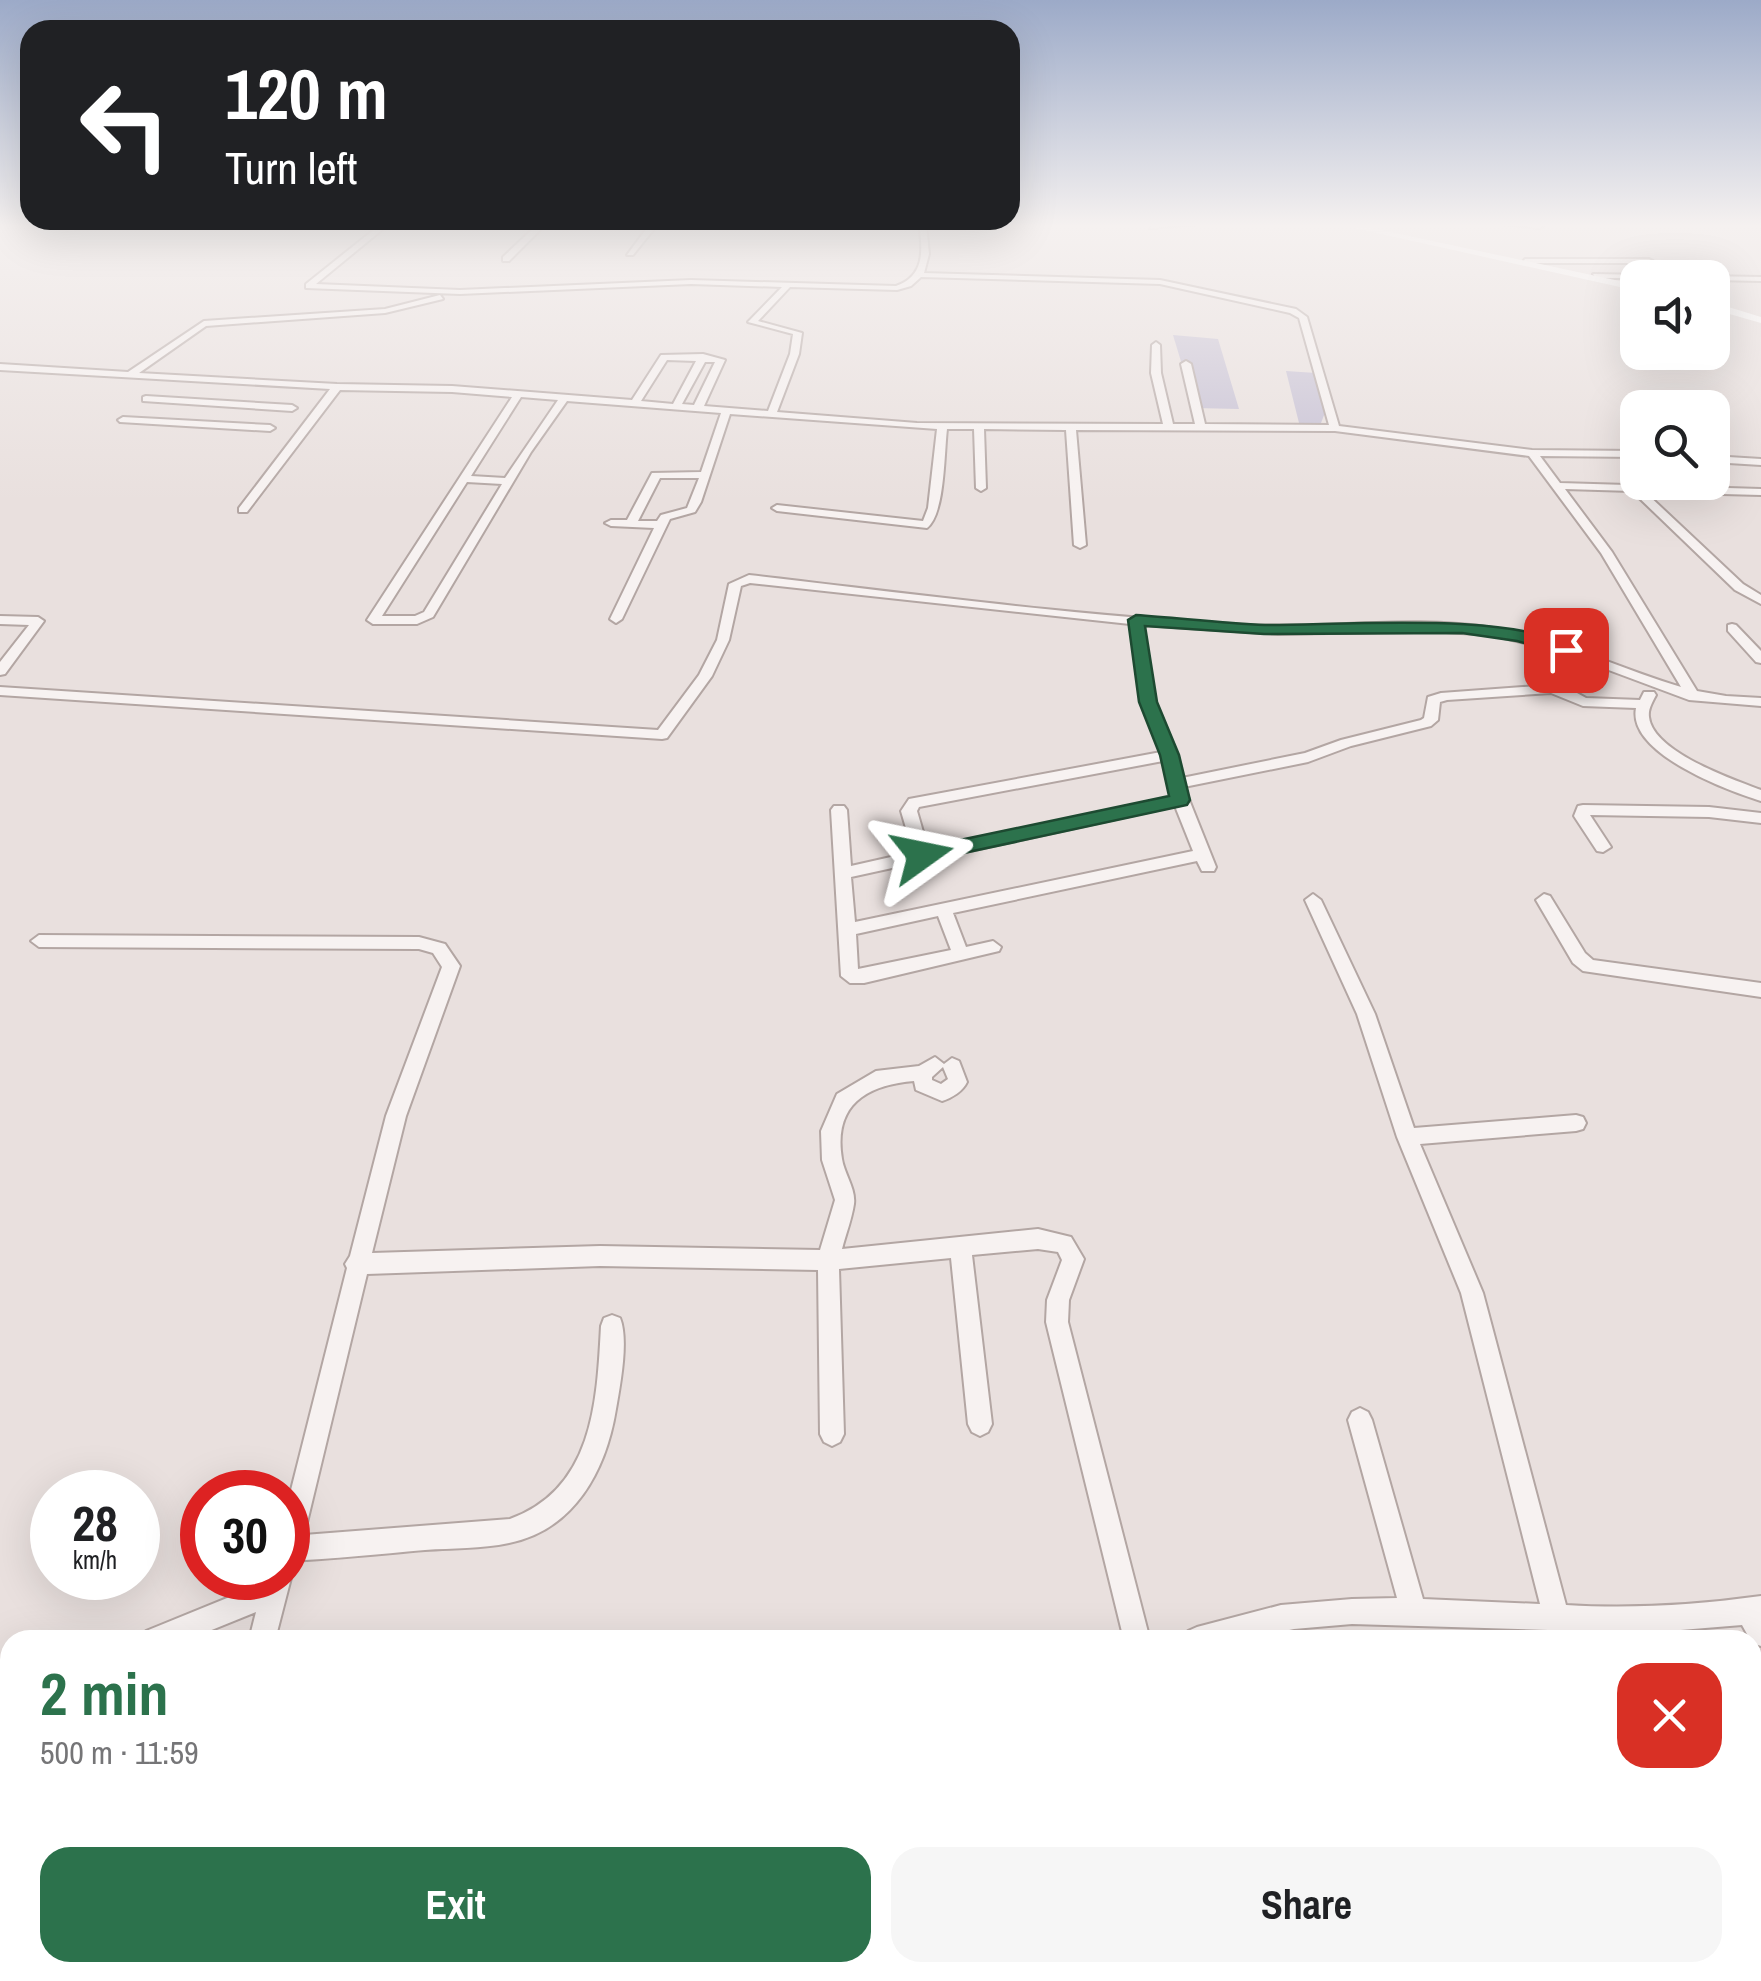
<!DOCTYPE html>
<html lang="en">
<head>
<meta charset="utf-8">
<style>
  :root { --surface:#fff; --page:#f6f6f6; --text:#202124; --muted:#757577; --accent:#2c724c }
  body { margin:0; font-family:"Archivo Narrow",sans-serif; background:var(--page); color:var(--text); height:100vh; display:flex; flex-direction:column; font-size:38px; white-space:nowrap }
  * { box-sizing:border-box; margin:0 }
  p { font-size:32px; color:var(--muted) }
  .icon { flex:none; width:55px; height:55px; fill:none; stroke:currentColor; stroke-width:2; stroke-linecap:round; stroke-linejoin:round }
  .map { position:relative; flex:1; overflow:hidden }
  .details { position:absolute; left:0px; top:1630px; width:1762px; height:352px; display:flex; flex-direction:column; background:var(--surface); border-radius:30px 30px 0 0; box-shadow:0 10px 40px #0002 }
  .details>* { flex:none }
  .guide { position:absolute; left:20px; top:20px; width:1000px; height:210px; border-radius:30px; box-shadow:0 10px 40px #0002; background:#202124; color:#fff; overflow:hidden }
  .controls { position:absolute; left:1620px; top:260px; display:grid; gap:20px }
  .controls a { display:grid; place-items:center; width:110px; height:110px; border-radius:20px; background:var(--surface); box-shadow:0 10px 40px #0002; font-size:50px }
  .speed { position:absolute; left:30px; top:1470px; display:flex; gap:20px; font-size:50px; font-weight:700; text-align:center }
  .speed>* { display:grid; place-content:center; width:130px; height:130px; border-radius:50%; background:var(--surface); box-shadow:0 10px 40px #0002; line-height:1 }
  .speed small { font-size:25px; font-weight:400 }
  .speed .limit { border:15px solid #d22; background:#fff; color:#111 }
  .pin { position:absolute; display:grid; place-items:center; width:85px; height:85px; color:#fff; margin:-42px; border-radius:20px; box-shadow:0 5px 15px #0006 }
  .me { position:absolute; width:110px; margin:-55px; rotate:78deg; stroke-linejoin:round; filter:drop-shadow(0 0 8px #0008) }
  .turn { display:flex; align-items:center; gap:35px; height:210px; padding:0 40px; font-size:45px }
  .turn .icon { width:130px; height:130px; stroke-width:2.5 }
  .turn b { display:block; font-size:70px; line-height:85px }
  .round { display:grid; place-items:center; flex:none; width:105px; height:105px; border-radius:30px; background:var(--page) }
  .overview { display:flex; align-items:center; justify-content:space-between; height:170px; padding:0 40px }
  h1 { font-size:60px; font-weight:800; line-height:75px; color:var(--accent) }
  .primary-button { display:flex; gap:20px; margin-top:auto; padding:20px 40px }
  .primary-button a { flex:1; height:115px; border-radius:30px; background:var(--accent); color:#fff; font-size:40px; font-weight:800; line-height:115px; text-align:center }
  .primary-button a+a { background:var(--page); color:var(--text) }
  .map>svg:first-child { display:block }
  .built { fill:#dbcfcc }
  .green { fill:#c5bfd3 }
  .lines { fill:none; stroke-linecap:round; stroke-linejoin:round }
  .street-casing { stroke:#b3a6a3; stroke-width:4 }
  .street { fill:#f7f2f1; fill-rule:evenodd }
  .secondary { fill:#fff; fill-rule:evenodd }
  .route { fill:#2c724c; stroke:#1d4a31; stroke-width:2.5 }
</style>
</head>
<body>
<div class="map">
<svg width="1761" height="1981" viewBox="0 0 1761 1981">
  <rect width="100%" height="100%" fill="#e9e0de"/>
  <path class="built" d="M1761 1631V1981H1543L1508 1973 1752 1972V1640H1721Z"/>
  <path class="green" d="M1173 335 1218 339 1239 409 1195 408Z
    M1286 371 1316 373 1326 410 1321 423H1299Z"/>
  <g class="lines">
    <g class="street-casing">
      <path id="street" d="M381 224H389L316 284 460 290 691 280 896 286C925 276 923 250 919 224H926L929 254 924 273 1160 280 1296 309 1307 317 1339 426 1532 450 1638 451V457L1540 456 1560 483 1761 489V495L1645 492 1743 584 1761 595V604L1735 590 1632 491 1565 489 1612 552 1697 691 1726 696 1761 698V706L1689 700 1555 650 1491 635 1431 631 1278 634 1143 625 1155 702 1176 755 1182 778 1305 753 1341 740 1421 720 1424 718 1428 697 1441 693 1551 685 1568 688 1586 698 1640 700 1644 692H1654L1656 695C1652 703 1648 709 1649 717 1653 752 1732 779 1761 790V801C1726 790 1627 753 1636 708L1583 706 1551 693 1447 700 1440 702 1438 720 1431 726 1351 746 1308 762 1184 787 1216 867 1214 871H1202L1197 861 953 913 966 947 993 941 1001 947 999 951 864 983H850L841 976 831 810 834 806H844L847 810 851 866 913 852 901 811 909 799 1161 752 1141 702 1130 624 750 583 741 586 729 640 712 676 667 738 662 739 0 695V687L658 730 699 675 717 640 729 584 749 575C915 594 1082 617 1249 625 1330 629 1412 615 1493 628 1558 638 1618 668 1681 687L1601 553 1529 456 1335 431 1076 430 1086 545 1080 548 1074 545 1066 430 984 429 986 488 981 491 976 488 974 429H947C944 454 945 514 927 528L777 511 772 508 777 505 923 521 928 508 937 429 730 414 701 502 695 512 670 519 622 619 616 623 610 619 654 528 611 526 605 523 611 520H627L652 473 701 472 721 413 567 401 531 452 433 617 417 624H373L367 620 512 397 452 392 340 390 247 512H239V508L330 389 0 370V364L128 372 204 321 385 309 440 295 443 299 385 313 206 326 139 373 337 384 452 386 632 400 661 355 703 354 725 360 704 406 768 411 790 354 793 334 748 322 782 287 691 284 460 294 306 288V284ZM921 277 1160 284 1290 313 1299 318 1329 425 1205 424 1191 364 1186 361 1181 364 1195 424H1173L1161 373 1160 345 1156 342 1152 345 1151 373 1163 424 917 423 777 412 799 354 802 333 758 321 790 287 897 290 911 286ZM667 360 696 361 673 404 641 401ZM705 362H715L694 405 682 404ZM521 397 558 400 505 478 471 476ZM660 478H699L687 508 661 515 657 521H638ZM467 482 502 484 424 612 415 616H382ZM1163 761 1172 797 928 849 917 811 919 807ZM1175 806 1193 851 855 922 851 877ZM938 916 951 950 858 969 856 934Z
        M538 224H546L509 261H503V257Z
        M650 224H658L633 255H627Z
        M1153 224H1197L1150 228Z
        M1503 224H1539L1543 226 1539 228Z
        M1525 259H1649L1653 261 1649 263H1522Z
        M1593 274 1761 277V281L1712 280V278H1596Z
        M146 396 292 405 297 408 292 411 143 401V397Z
        M123 417 270 425 275 428 270 431 120 422 118 420Z
        M1712 456 1761 459V465L1712 462Z
        M0 616 38 617 44 621 5 674 0 675V662L29 625 0 624Z
        M1732 624 1736 625 1761 651V663L1756 662 1728 631V625Z
        M1583 805 1709 807 1761 813V823L1709 817 1590 815 1611 847 1603 852 1597 851 1574 816 1578 806Z
        M1313 894 1321 900 1375 1014 1414 1128 1576 1115 1583 1117 1586 1123 1583 1129 1576 1131 1420 1144 1483 1293 1566 1605C1632 1609 1696 1605 1761 1596V1646L1752 1643 1742 1625 1644 1633 1352 1624 1294 1629 1242 1640H1184L1188 1631 1197 1627 1281 1605 1352 1599 1397 1598 1348 1420 1352 1412 1360 1408 1368 1412 1372 1420 1423 1599 1540 1604 1461 1293 1397 1137 1357 1014 1305 900Z
        M1544 894 1550 896 1585 953 1593 960 1761 983V997L1583 971 1573 963 1536 900Z
        M39 935 419 937 445 944 460 966 406 1116 372 1253 600 1246 820 1250 835 1200 822 1160 821 1131 837 1094 876 1071 919 1066 935 1057 944 1064 952 1058 959 1061 967 1082C963 1091 952 1098 942 1101L916 1090 914 1081C866 1085 833 1105 842 1159 844 1173 856 1189 854 1204 852 1218 846 1234 842 1249L1038 1229 1071 1237 1084 1259 1069 1300 1068 1322 1150 1640H1124L1046 1322 1047 1300 1062 1260 1058 1252 1038 1249 972 1255 992 1424 988 1432 980 1436 972 1432 968 1424 951 1258 839 1269 844 1434 840 1442 832 1446 824 1442 820 1434 818 1270 600 1266 367 1274 304 1535 510 1519C593 1489 597 1403 601 1326L604 1318 612 1315 620 1318C629 1340 620 1386 616 1409 606 1471 574 1530 509 1543 482 1549 452 1548 425 1550 379 1554 333 1559 288 1561V1502L347 1268 345 1264 350 1256 386 1116 442 967 433 953 419 949 39 947 31 941ZM943 1067 948 1079 941 1084 932 1080V1077Z
        M288 1570 291 1578 275 1640H249L256 1612 187 1640H142L146 1631 264 1583 265 1578H288Z
        M10 1685V1713L0 1717V1689Z
        M748 1972H778V1981H748Z
        M990 1972H1020L1021 1981H991Z"/>
    </g>
    <use href="#street" class="street"/>
    <path class="secondary" d="M1336 224H1353L1638 285V291Z
      M1712 302 1761 317V323L1712 309Z"/>
  </g>
  <linearGradient id="sky" x2="0" y2="1"><stop stop-color="#9caac8"/><stop offset="0.45" stop-color="#f5f1f0"/><stop offset="1" stop-color="#f5f1f0" stop-opacity="0"/></linearGradient>
  <rect width="1761" height="501" fill="url(#sky)"/>
  <path class="route" d="M1136 615C1179 618 1222 623 1265 625 1334 626 1523 610 1574 650L1566 655 1517 641 1462 633 1264 634 1145 626 1157 702 1179 755 1190 800 1187 805 922 862 915 860 912 855 922 848 1169 796 1160 755 1139 702 1128 620Z"/>
</svg>
<div class="controls">
<a><svg class="icon" aria-label="sound" viewBox="0 0 24 24"><path d="M4 9h4l5-4v14l-5-4H4zM17 9q2 3 0 6"/></svg></a>
<a><svg class="icon" aria-label="search" viewBox="0 0 24 24"><circle cx="10" cy="10" r="6"/><path d="M15 15l6 6"/></svg></a>
</div>
<div class="speed"><div>28<small>km/h</small></div><div class="limit">30</div></div>
<div class="pin" style="left:1566px;top:650px;background:#d93025"><svg class="icon" aria-label="arrive" viewBox="0 0 24 24"><path d="M6 21V4h12l-3 4 3 4H6"/></svg></div>
<svg class="me" style="left:922px;top:855px" viewBox="-20 -20 40 40"><path d="M0-17L14 15 0 8-14 15z" fill="#2c724c" stroke="#fff" stroke-width="4"/></svg>
<div class="guide">
<div class="turn"><svg class="icon" aria-label="left" viewBox="0 0 24 24"><path d="M17 20v-9H6M10 6l-5 5 5 5"/></svg><div><b>120 m</b>Turn left</div></div>
</div>
<section class="details">
<div class="overview"><div><h1>2 min</h1><p>500 m · 11:59</p></div><a class="round" style="background:#d93025;color:#fff"><svg class="icon" aria-label="close" viewBox="0 0 24 24"><path d="M6 6l12 12M18 6L6 18"/></svg></a></div>
<div class="primary-button"><a>Exit</a><a>Share</a></div>
</section>
</div>
</body>
</html>
